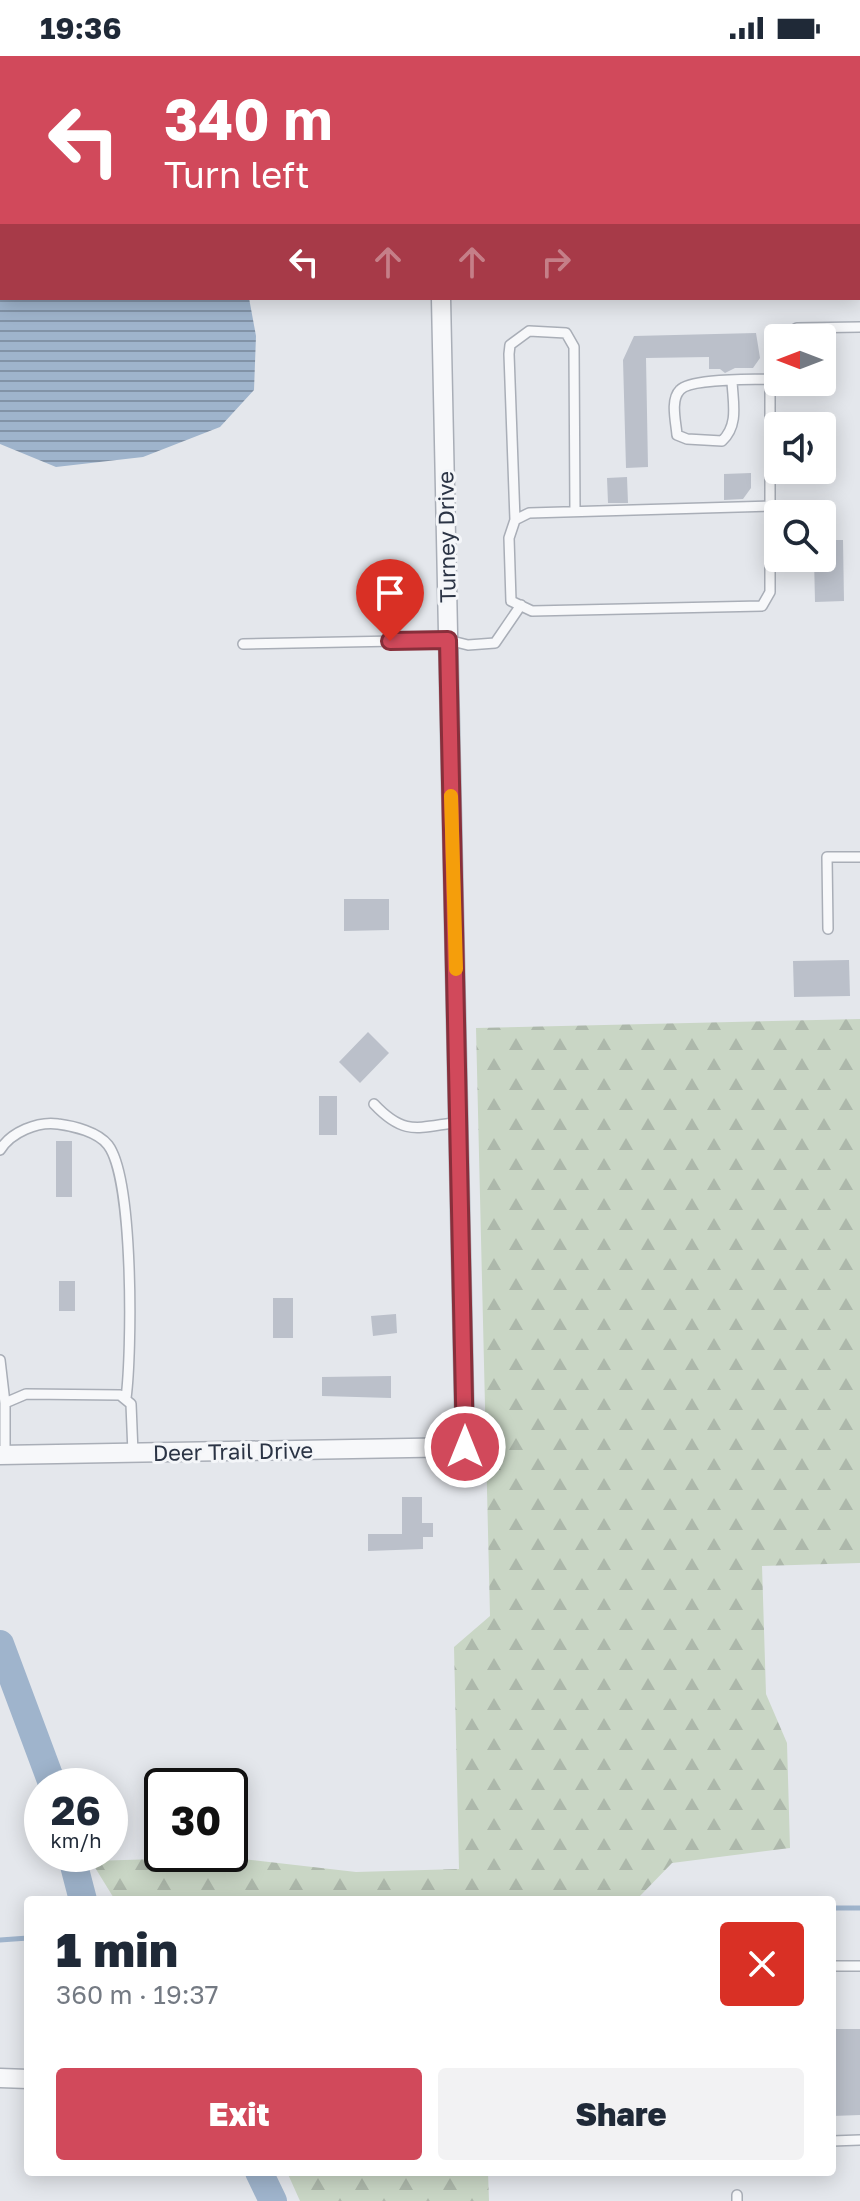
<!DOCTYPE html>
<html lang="en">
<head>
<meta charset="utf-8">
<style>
  :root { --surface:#fff; --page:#f2f2f3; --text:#1f2937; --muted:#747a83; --accent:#d1495b }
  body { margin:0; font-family:"Golos Text",sans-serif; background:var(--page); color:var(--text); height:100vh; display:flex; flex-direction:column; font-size:30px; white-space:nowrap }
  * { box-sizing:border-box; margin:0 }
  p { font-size:26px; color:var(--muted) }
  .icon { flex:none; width:44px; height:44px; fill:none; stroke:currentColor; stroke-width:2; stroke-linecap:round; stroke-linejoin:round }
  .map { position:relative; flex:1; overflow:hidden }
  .drawer { position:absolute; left:24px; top:1840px; width:812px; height:280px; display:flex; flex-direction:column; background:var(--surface); border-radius:8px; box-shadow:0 4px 20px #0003 }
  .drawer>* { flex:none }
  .guide { position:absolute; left:0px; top:0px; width:860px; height:244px; box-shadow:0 4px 20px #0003; background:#d1495b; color:#fff; overflow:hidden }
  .needle { width:52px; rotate:270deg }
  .buttons { position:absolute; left:764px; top:268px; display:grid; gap:16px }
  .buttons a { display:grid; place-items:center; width:72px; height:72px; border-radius:8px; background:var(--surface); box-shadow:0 4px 20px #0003; font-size:40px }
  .speed { position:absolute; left:24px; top:1712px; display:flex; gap:16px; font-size:40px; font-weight:700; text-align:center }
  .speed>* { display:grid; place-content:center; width:104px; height:104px; border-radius:50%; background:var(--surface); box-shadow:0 4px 20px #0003; line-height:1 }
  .speed small { font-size:20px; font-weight:400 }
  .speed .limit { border:4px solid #111; border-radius:12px; background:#fff; color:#111 }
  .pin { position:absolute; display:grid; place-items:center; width:68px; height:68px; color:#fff; margin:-82px -34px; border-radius:50% 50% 50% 0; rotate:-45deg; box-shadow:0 0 8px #0007 }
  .pin .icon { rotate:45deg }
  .me { position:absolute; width:88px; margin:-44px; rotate:0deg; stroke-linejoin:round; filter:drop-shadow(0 0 6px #0008) }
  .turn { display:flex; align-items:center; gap:28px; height:168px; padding:0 32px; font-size:36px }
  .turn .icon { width:104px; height:104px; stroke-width:2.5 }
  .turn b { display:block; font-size:56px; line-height:68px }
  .lanes { display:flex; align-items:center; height:76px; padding:0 32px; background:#0003; justify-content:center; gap:40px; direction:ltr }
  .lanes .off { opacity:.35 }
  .round { display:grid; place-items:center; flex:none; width:84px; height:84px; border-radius:8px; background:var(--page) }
  .head { display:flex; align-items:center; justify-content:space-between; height:136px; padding:0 32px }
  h1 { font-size:48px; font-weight:800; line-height:60px }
  .button { display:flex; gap:16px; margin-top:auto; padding:16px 32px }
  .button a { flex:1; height:92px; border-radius:8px; background:var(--accent); color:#fff; font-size:32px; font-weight:800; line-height:92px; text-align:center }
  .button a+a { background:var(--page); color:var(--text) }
  .status { display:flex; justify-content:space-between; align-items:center; height:56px; padding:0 40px; background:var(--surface); direction:ltr }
  .status svg { height:22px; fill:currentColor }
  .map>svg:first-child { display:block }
  .forest { fill:url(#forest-firs) }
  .water { fill:url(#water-rules) }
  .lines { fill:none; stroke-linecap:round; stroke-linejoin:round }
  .stream { stroke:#9fb4cc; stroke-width:5 }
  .river { stroke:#9fb4cc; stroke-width:28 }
  .building { fill:#bbc0ca }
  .service-casing { stroke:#a9aeb7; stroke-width:12 }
  .minor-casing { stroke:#a9aeb7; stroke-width:21 }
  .service { stroke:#f7f8fa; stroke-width:9 }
  .minor { stroke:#f7f8fa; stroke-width:18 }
  .route-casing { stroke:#882f3b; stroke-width:20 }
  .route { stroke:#d1495b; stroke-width:14 }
  .slow { stroke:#f59e0b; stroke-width:14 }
  .labels { text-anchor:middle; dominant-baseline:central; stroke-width:6; stroke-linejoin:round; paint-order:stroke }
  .street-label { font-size:22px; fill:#2b3445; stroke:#f4f6f9 }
</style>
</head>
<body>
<div class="status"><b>19:36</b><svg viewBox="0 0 49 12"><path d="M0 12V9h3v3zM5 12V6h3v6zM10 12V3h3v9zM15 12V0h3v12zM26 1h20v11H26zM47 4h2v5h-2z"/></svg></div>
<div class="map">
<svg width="860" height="2145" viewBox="0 0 860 2145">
  <defs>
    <pattern id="forest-firs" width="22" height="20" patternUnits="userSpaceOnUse" patternTransform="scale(2)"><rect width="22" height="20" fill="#c9d6c5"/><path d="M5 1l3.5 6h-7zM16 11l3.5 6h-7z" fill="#adb8ab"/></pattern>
    <pattern id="water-rules" width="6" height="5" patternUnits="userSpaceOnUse" patternTransform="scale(2)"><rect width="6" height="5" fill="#9fb4cc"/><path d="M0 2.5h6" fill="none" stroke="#8293a7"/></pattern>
  </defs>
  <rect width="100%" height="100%" fill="#e4e7ec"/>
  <path class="forest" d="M860 963V1507L762 1510 766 1638 787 1687 790 1792 672 1807 639 1841 115 1844 91 1805 225 1801 356 1816 459 1813 454 1591 490 1560 476 972Z
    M287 2116H488L489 2145H300Z"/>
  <path class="water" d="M0 177 2 242H249L256 280 254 334 220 371 143 401 56 411 0 388Z"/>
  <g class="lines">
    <path class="stream" d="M832 1852H860
      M0 1884 28 1882"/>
    <path class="river" d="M0 1588 53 1730
      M71 1798 83 1844
      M259 2116 273 2145"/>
  </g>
  <path class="building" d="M756 277 760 302 753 312H735L725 317 720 313H709V301L646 302 648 411 626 412 623 304 634 280Z
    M751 417V432L743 443 724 444V418Z
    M627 421 628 447H608L607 422Z
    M822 484H843L844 545 815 546 814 502H822Z
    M344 843H389V874L344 875Z
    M849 904 850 940 794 941 793 905Z
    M368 976 389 997 360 1027 339 1006Z
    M319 1040H337V1079H319Z
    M56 1085H72V1141H56Z
    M59 1225H75V1255H59Z
    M273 1242H293V1282H273Z
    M396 1258 397 1277 373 1280 371 1260Z
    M391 1320V1342L322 1340V1321Z
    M402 1441H422V1467H433V1481H423V1493L368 1495V1478H402Z
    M832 1973H860V2059L832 2060Z"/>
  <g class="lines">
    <g class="service-casing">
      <path id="service" d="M780 282 797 272 860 271
        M732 325C733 347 739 369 722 385L687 383 677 379C676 366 670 344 680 334 691 322 752 324 770 323
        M575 455 574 291 566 277 529 275 510 289 509 298 515 464 509 482 511 545 532 555 762 550 770 536V299L778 286
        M515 464 529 457 769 450
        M243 588 448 584 468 589 495 587 521 549
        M828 873 827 801H860
        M374 1048C405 1081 418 1071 460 1066
        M0 1094C11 1076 38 1065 58 1068 74 1070 98 1076 108 1089 134 1123 132 1297 126 1342
        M0 1304 5 1347
        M5 1399V1347L26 1338 120 1339 131 1348 133 1397
        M832 1910H860
        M832 2085 860 2084
        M737 2139V2145"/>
    </g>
    <g class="minor-casing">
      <path id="minor" d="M436 0V2
        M0 1399 465 1391 441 242
        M0 2022 28 2023"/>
    </g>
    <use href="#service" class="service"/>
    <use href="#minor" class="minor"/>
  </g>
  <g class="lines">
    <g class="route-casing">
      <path id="route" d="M390 585 448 584 465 1391"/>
    </g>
    <use href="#route" class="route"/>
    <path class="slow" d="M451 740 456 913"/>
  </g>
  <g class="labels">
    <g class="street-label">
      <text transform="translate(446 481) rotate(-91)">Turney Drive</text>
      <text transform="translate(233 1395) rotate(-1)">Deer Trail Drive</text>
    </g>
  </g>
</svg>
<div class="buttons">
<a><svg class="needle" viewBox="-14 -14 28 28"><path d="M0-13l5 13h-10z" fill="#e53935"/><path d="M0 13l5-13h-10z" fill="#747a83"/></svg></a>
<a><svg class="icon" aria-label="sound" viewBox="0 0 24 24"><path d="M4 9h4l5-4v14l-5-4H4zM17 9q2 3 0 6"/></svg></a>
<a><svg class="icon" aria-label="search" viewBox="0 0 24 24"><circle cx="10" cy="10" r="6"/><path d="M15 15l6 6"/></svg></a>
</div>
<div class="speed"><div>26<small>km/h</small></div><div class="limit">30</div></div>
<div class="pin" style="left:390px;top:585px;background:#d93025"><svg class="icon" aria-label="arrive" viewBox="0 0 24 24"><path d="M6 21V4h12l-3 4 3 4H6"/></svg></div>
<svg class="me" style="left:465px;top:1391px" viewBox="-20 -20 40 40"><circle r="17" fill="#d1495b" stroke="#fff" stroke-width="3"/><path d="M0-11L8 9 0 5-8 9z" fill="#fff"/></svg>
<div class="guide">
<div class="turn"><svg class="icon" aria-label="left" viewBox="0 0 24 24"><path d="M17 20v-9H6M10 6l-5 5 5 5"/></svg><div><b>340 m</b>Turn left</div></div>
<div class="lanes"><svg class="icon" aria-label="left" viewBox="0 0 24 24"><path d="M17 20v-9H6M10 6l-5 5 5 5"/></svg><svg class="icon off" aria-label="ahead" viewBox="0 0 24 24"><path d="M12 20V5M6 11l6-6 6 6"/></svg><svg class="icon off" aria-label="ahead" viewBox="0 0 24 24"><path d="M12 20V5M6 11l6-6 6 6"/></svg><svg class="icon off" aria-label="right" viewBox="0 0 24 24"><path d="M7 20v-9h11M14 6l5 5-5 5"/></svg></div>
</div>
<section class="drawer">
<div class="head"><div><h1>1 min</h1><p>360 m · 19:37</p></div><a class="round" style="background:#d93025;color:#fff"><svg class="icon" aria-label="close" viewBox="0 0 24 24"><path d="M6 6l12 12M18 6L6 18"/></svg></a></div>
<div class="button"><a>Exit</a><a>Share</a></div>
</section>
</div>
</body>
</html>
